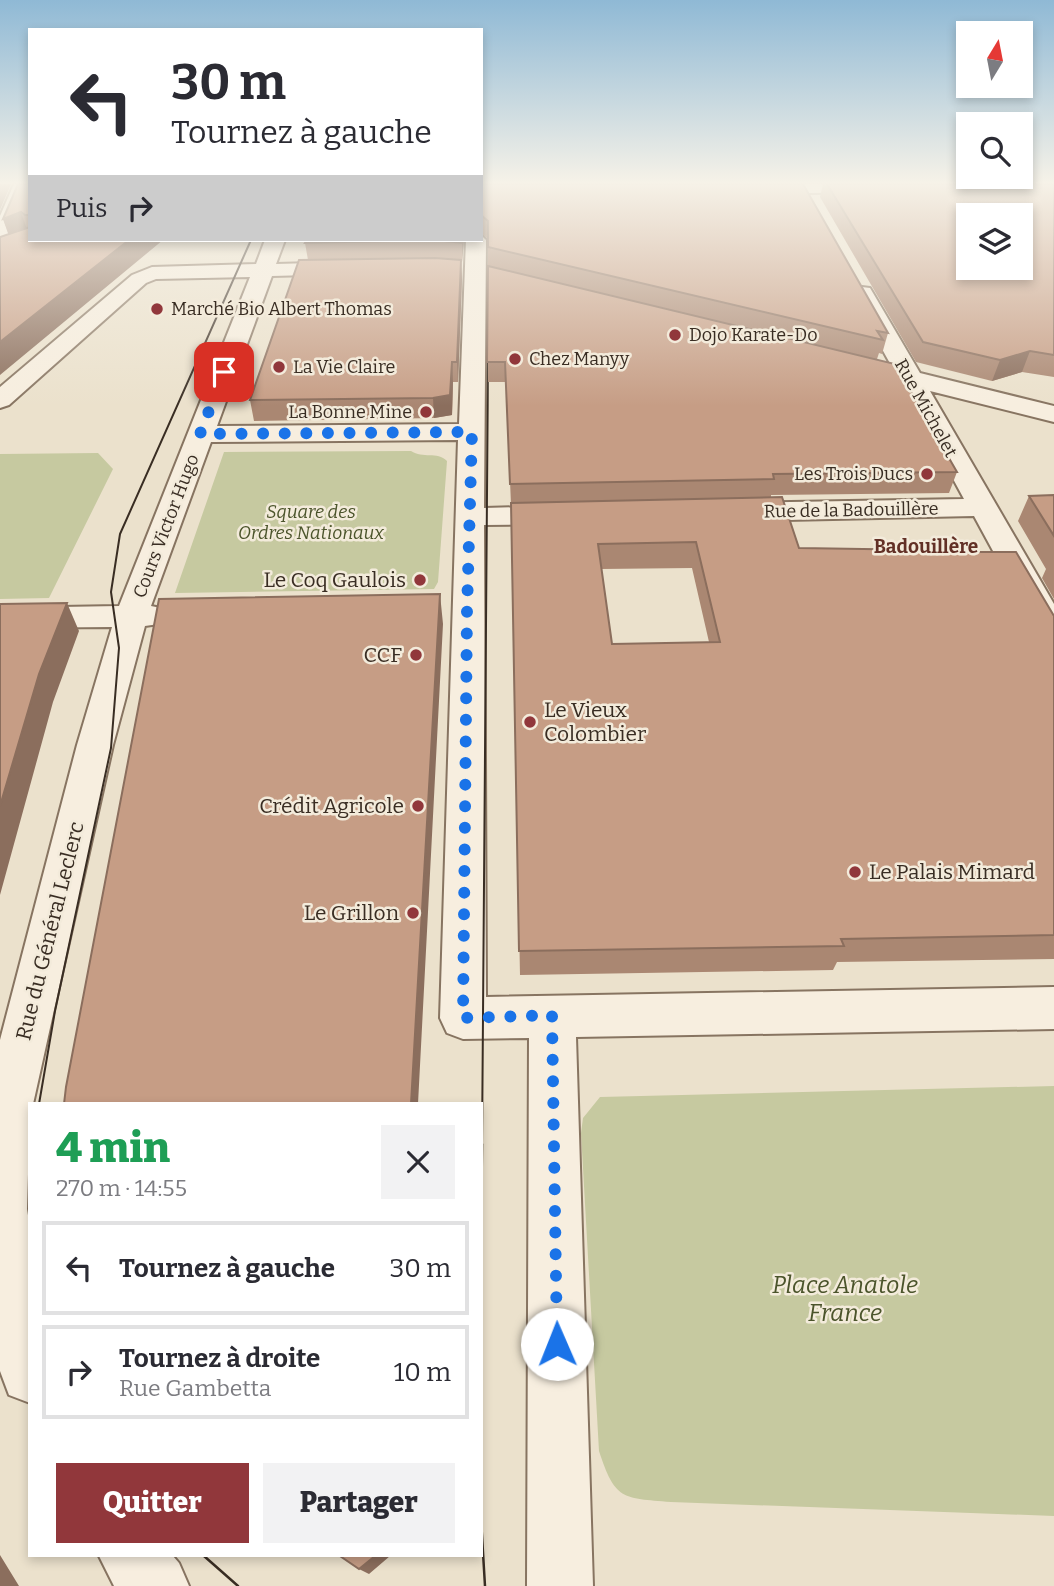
<!DOCTYPE html>
<html lang="fr">
<head>
<meta charset="utf-8">
<style>
  :root { --surface:#fff; --page:#f2f2f3; --text:#2b2b33; --muted:#7c7c81; --line:#e1e1e2; --accent:#91373b }
  body { margin:0; font-family:Bitter,serif; background:var(--page); color:var(--text); height:100vh; display:flex; flex-direction:column; font-size:26px; white-space:nowrap }
  * { box-sizing:border-box; margin:0 }
  p { font-size:23px; color:var(--muted) }
  .icon { flex:none; width:38px; height:38px; fill:none; stroke:currentColor; stroke-width:2; stroke-linecap:round; stroke-linejoin:round }
  .map { position:relative; flex:1; overflow:hidden }
  .panel { position:absolute; left:28px; top:1102px; width:455px; height:455px; display:flex; flex-direction:column; background:var(--surface); border-radius:0px; box-shadow:0 4px 10px #0003 }
  .panel>* { flex:none }
  .banner { position:absolute; left:28px; top:28px; width:455px; height:214px; border-radius:0px; box-shadow:0 4px 10px #0003; background:#fff; color:var(--text); overflow:hidden }
  .needle { width:46px; rotate:10deg }
  .buttons { position:absolute; left:956px; top:21px; display:grid; gap:14px }
  .buttons a { display:grid; place-items:center; width:77px; height:77px; border-radius:0px; background:var(--surface); box-shadow:0 4px 10px #0003; font-size:35px }
  .pin { position:absolute; display:grid; place-items:center; width:60px; height:60px; color:#fff; margin:-30px; border-radius:14px; box-shadow:0 4px 10px #0006 }
  .me { position:absolute; width:77px; margin:-38px; rotate:359deg; stroke-linejoin:round; filter:drop-shadow(0 0 5px #0008) }
  .turn { display:flex; align-items:center; gap:24px; height:147px; padding:0 28px; font-size:32px }
  .turn .icon { width:91px; height:91px; stroke-width:2.5 }
  .turn b { display:block; font-size:49px; line-height:60px }
  .then { display:flex; align-items:center; height:66px; padding:0 28px; background:#0003; gap:14px; font-size:26px }
  .round { display:grid; place-items:center; flex:none; width:74px; height:74px; border-radius:0px; background:var(--page) }
  .head { display:flex; align-items:center; justify-content:space-between; height:119px; padding:0 28px }
  h1 { font-size:42px; font-weight:800; line-height:52px; color:#1e9e55 }
  .button { display:flex; gap:14px; margin-top:auto; padding:14px 28px }
  .button a { flex:1; height:80px; border-radius:0px; background:var(--accent); color:#fff; font-size:28px; font-weight:800; line-height:80px; text-align:center }
  .button a+a { background:var(--page); color:var(--text) }
  ul { padding:0; list-style:none }
  li { display:flex; align-items:center; gap:21px; height:94px; margin:0 14px 10px; padding:0 14px; border:4px solid var(--line); border-radius:0px }
  li div { flex:1 }
  li b { display:block; font-size:26px }
  li em { font-style:normal }
  .map>svg:first-child { display:block }
  .green { fill:#c6c9a0 }
  .lines { fill:none; stroke-linecap:round; stroke-linejoin:round }
  .minor-casing { stroke:#877461; stroke-width:4 }
  .minor { fill:#f7eedf; fill-rule:evenodd }
  .tram-far1 { stroke:#392d23; stroke-width:2 }
  .tram { stroke:#392d23; stroke-width:2.5 }
  .wall { fill:#aa8772; fill-rule:evenodd }
  .shaded-wall { fill:#8b6e5d }
  .building { fill:#c69d85; stroke:#8b6e5d; stroke-width:2; fill-rule:evenodd }
  .route { stroke:#1a73e8; stroke-width:12; stroke-dasharray:0 21.6 }
  .poi-dot { fill:#91373b; stroke:#f3ebdb; stroke-width:2.5 }
  .labels { text-anchor:middle; dominant-baseline:central; stroke-width:5; stroke-linejoin:round; paint-order:stroke }
  .far-poi-label { font-size:18px; fill:#392d23; stroke:#f3ebdb; text-anchor:start }
  .far-street-label { font-size:18px; fill:#392d23; stroke:#f3ebdb }
  .far-park-label { font-size:18px; font-style:italic; fill:#4b542b; stroke:#f3ebdb }
  .far-neighbourhood-label { font-size:19px; font-weight:bold; fill:#623026; stroke:#f3ebdb }
  .poi-label { font-size:21px; fill:#392d23; stroke:#f3ebdb; text-anchor:end }
  .street-label { font-size:21px; fill:#392d23; stroke:#f3ebdb }
  .near-park-label { font-size:24px; font-style:italic; fill:#4b542b; stroke:#f3ebdb }
</style>
</head>
<body>
<div class="map">
<svg width="1054" height="1586" viewBox="0 0 1054 1586">
  <rect width="100%" height="100%" fill="#ebe1cc"/>
  <path class="green" d="M411 451C423 459 437 451 447 461L438 582 434 589 175 593 224 452Z
    M98 453 113 469 49 598 0 599V454Z
    M1054 1086V1516L671 1502C622 1498 615 1500 599 1451L581 1133 583 1118 600 1097Z"/>
  <g class="lines">
    <g class="minor-casing">
      <path id="minor" d="M14 184H30V189L10 239 7 243 0 245V216Z
        M751 184H882L884 187 875 192 753 194 744 189Z
        M481 235 486 240 484 508 563 506 573 509 578 515 573 521 563 524 484 525 486 997 1054 987V1029L576 1037 593 1586H527L529 1038 463 1039 447 1033 440 1018 458 440 211 442 151 606 166 609 171 616 166 623 145 626 113 745 33 1104H30L27 1209 30 1228V1403L9 1395 0 1371V1040L77 745 112 627 0 628V608L119 606 250 277 156 279 146 283 9 405 0 408V387L132 275 152 267 256 264 265 240H285L276 264 348 262 355 264 358 268 355 272 348 274 272 276 217 426 459 424 466 240H481Z
        M862 287 870 288 873 293 920 373 1054 406V422L930 391 1054 604V643L1042 640 1037 632 974 516 735 521 725 518 721 512 725 506 735 503 964 499 901 383 844 369 840 364 844 359 852 357 892 367 851 293 854 288Z
        M99 1556H173L179 1563 189 1586H114Z"/>
    </g>
    <use href="#minor" class="minor"/>
    <path class="tram-far1" d="M39 1104 55 1011 111 748 119 648 111 592 120 534 251 240
      M482 1146 488 363"/>
    <path class="tram" d="M481 1238 482 1144
      M481 1519 485 1586
      M204 1556 238 1586"/>
  </g>
  <path class="wall" d="M30 184V240L9 234 3 219Z
    M481 184 888 333 882 354 879 353 877 359 957 472 949 493 771 495V497L799 548 925 550 926 546 968 552 1054 616V959L837 962 833 970 520 975 511 505 506 382H488V239L481 233ZM692 568 709 642 612 644 601 569Z
    M823 184H1054V377L1022 372 992 381 916 362 820 197Z
    M464 240 462 262H461L462 279 458 382H453L452 415 434 418 254 421 250 400 308 260 305 243Z
    M1054 495V599L1042 578 1046 569 1018 521 1029 496Z"/>
  <path class="shaded-wall" d="M0 184H11L0 210Z
    M21 212 29 235 11 242 3 219Z
    M129 240H163L0 375V342Z
    M462 240H464L462 262Z
    M461 260 462 279 458 382 457 362Z
    M1030 351 1022 372 992 381 1000 360Z
    M452 362 453 382 452 415 434 418 433 398Z
    M440 594 443 624 418 1104H411Z
    M67 603 79 631 53 702 0 895V806L39 674Z
    M0 1555 19 1586H0Z
    M375 1556H390L369 1574 359 1569Z"/>
  <path class="building" d="M18 184H30V215H25L21 212 3 219Z
    M481 184H803L888 333 877 331 883 340 488 247V221L481 215Z
    M827 184H1054V355L1030 351 1000 360 923 342ZM968 215H1020V268H968Z
    M30 227V240H129L0 342V237Z
    M307 240H462V243L435 240 305 243Z
    M435 258 461 260 457 362H452L450 395 433 398 250 400 299 260Z
    M488 266 895 364 957 472 773 474 774 479 510 484 505 362H487Z
    M1054 495V536L1029 496Z
    M782 497 799 548 927 550 926 546H963L968 552H1016L1054 616V935L841 939 844 946 519 951 511 503ZM696 542 720 642 612 644 598 544Z
    M440 594 411 1104H64L66 1087 159 599Z
    M67 603 39 674 0 806V604Z
    M340 1556H375L359 1569Z"/>
  <linearGradient id="sky" x2="0" y2="1"><stop stop-color="#8fb9d5"/><stop offset="0.45" stop-color="#f6f2e8"/><stop offset="1" stop-color="#f6f2e8" stop-opacity="0"/></linearGradient>
  <rect width="1054" height="406" fill="url(#sky)"/>
  <g class="lines">
    <path class="route" d="M224 372 200 434 472 432 467 611 463 1018 552 1015 557 1344"/>
  </g>
  <g class="poi-dot">
    <circle cx="157" cy="309" r="7"/>
    <circle cx="675" cy="335" r="7"/>
    <circle cx="515" cy="359" r="7"/>
    <circle cx="279" cy="367" r="7"/>
    <circle cx="426" cy="412" r="7"/>
    <circle cx="927" cy="474" r="7"/>
    <circle cx="420" cy="580" r="7"/>
    <circle cx="416" cy="655" r="7"/>
    <circle cx="530" cy="722" r="7"/>
    <circle cx="418" cy="806" r="7"/>
    <circle cx="855" cy="872" r="7"/>
    <circle cx="413" cy="913" r="7"/>
  </g>
  <g class="labels">
    <g class="far-poi-label">
      <text x="171" y="309">Marché Bio Albert Thomas</text>
      <text x="689" y="335">Dojo Karate-Do</text>
      <text x="529" y="359">Chez Manyy</text>
      <text x="293" y="367">La Vie Claire</text>
      <text x="412" y="412" text-anchor="end">La Bonne Mine</text>
      <text x="913" y="474" text-anchor="end">Les Trois Ducs</text>
    </g>
    <g class="far-street-label">
      <text transform="translate(926 408) rotate(61)">Rue Michelet</text>
      <text transform="translate(851 510) rotate(-1)">Rue de la Badouillère</text>
      <text transform="translate(166 526) rotate(-69)">Cours Victor Hugo</text>
    </g>
    <g class="far-park-label">
      <text x="311" y="512">Square des<tspan x="311" dy="21">Ordres Nationaux</tspan></text>
    </g>
    <g class="far-neighbourhood-label">
      <text x="926" y="546">Badouillère</text>
    </g>
    <g class="poi-label">
      <text x="406" y="580">Le Coq Gaulois</text>
      <text x="402" y="655">CCF</text>
      <text x="544" y="710" text-anchor="start">Le Vieux<tspan x="544" dy="24">Colombier</tspan></text>
      <text x="404" y="806">Crédit Agricole</text>
      <text x="869" y="872" text-anchor="start">Le Palais Mimard</text>
      <text x="399" y="913">Le Grillon</text>
    </g>
    <g class="street-label">
      <text transform="translate(50 931) rotate(-76)">Rue du Général Leclerc</text>
    </g>
    <g class="near-park-label">
      <text x="845" y="1285">Place Anatole<tspan x="845" dy="28">France</tspan></text>
    </g>
  </g>
</svg>
<div class="buttons">
<a><svg class="needle" viewBox="-14 -14 28 28"><path d="M0-13l5 13h-10z" fill="#e53935"/><path d="M0 13l5-13h-10z" fill="#7c7c81"/></svg></a>
<a><svg class="icon" aria-label="search" viewBox="0 0 24 24"><circle cx="10" cy="10" r="6"/><path d="M15 15l6 6"/></svg></a>
<a><svg class="icon" aria-label="layers" viewBox="0 0 24 24"><path d="M12 4l9 5-9 5-9-5zM3 14l9 5 9-5"/></svg></a>
</div>
<div class="pin" style="left:224px;top:372px;background:#d93025"><svg class="icon" aria-label="arrive" viewBox="0 0 24 24"><path d="M6 21V4h12l-3 4 3 4H6"/></svg></div>
<svg class="me" style="left:557px;top:1344px" viewBox="-20 -20 40 40"><circle r="19" fill="#fff"/><path d="M0-13L10 11 0 6-10 11z" fill="#1a73e8"/></svg>
<div class="banner">
<div class="turn"><svg class="icon" aria-label="left" viewBox="0 0 24 24"><path d="M17 20v-9H6M10 6l-5 5 5 5"/></svg><div><b>30 m</b>Tournez à gauche</div></div>
<div class="then">Puis<svg class="icon" aria-label="right" viewBox="0 0 24 24"><path d="M7 20v-9h11M14 6l5 5-5 5"/></svg></div>
</div>
<section class="panel">
<div class="head"><div><h1>4 min</h1><p>270 m · 14:55</p></div><a class="round"><svg class="icon" aria-label="close" viewBox="0 0 24 24"><path d="M6 6l12 12M18 6L6 18"/></svg></a></div>
<ul>
<li><svg class="icon" aria-label="left" viewBox="0 0 24 24"><path d="M17 20v-9H6M10 6l-5 5 5 5"/></svg><div><b>Tournez à gauche</b></div><em>30 m</em></li>
<li><svg class="icon" aria-label="right" viewBox="0 0 24 24"><path d="M7 20v-9h11M14 6l5 5-5 5"/></svg><div><b>Tournez à droite</b><p>Rue Gambetta</p></div><em>10 m</em></li>
</ul>
<div class="button"><a>Quitter</a><a>Partager</a></div>
</section>
</div>
</body>
</html>
